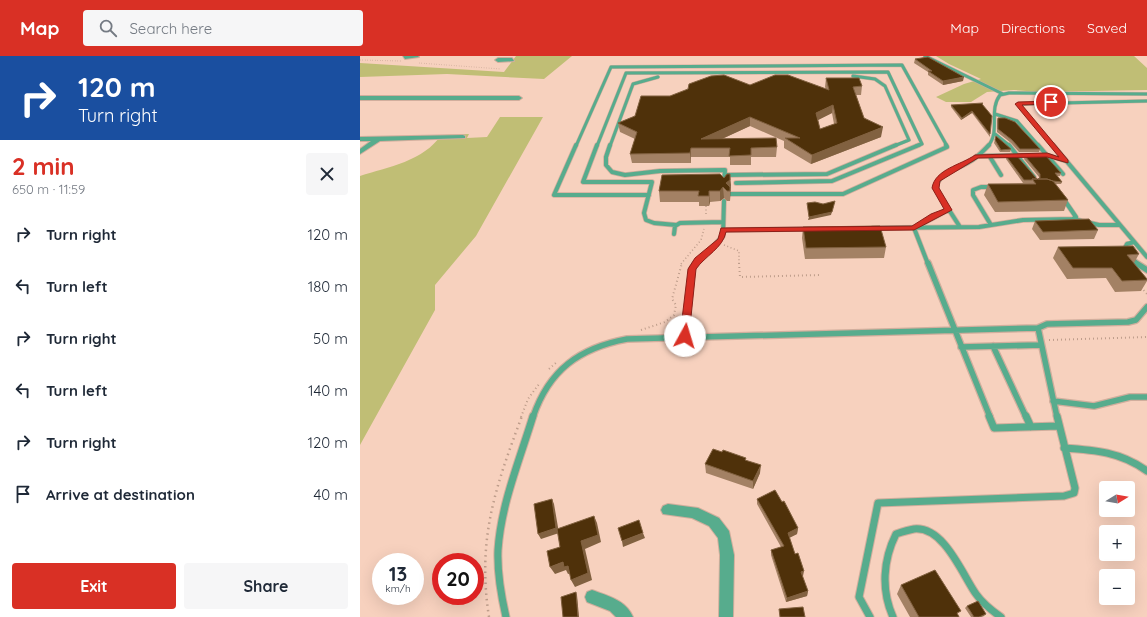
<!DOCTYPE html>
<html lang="en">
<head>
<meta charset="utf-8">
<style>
  :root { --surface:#fff; --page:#f6f6f7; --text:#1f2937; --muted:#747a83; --accent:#d93025 }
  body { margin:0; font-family:Quicksand,sans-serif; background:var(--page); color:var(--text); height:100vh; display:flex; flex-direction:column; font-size:15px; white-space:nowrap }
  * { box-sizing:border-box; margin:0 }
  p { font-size:13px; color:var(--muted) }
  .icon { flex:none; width:22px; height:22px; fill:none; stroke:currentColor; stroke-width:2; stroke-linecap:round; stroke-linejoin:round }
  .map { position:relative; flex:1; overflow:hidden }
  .side { display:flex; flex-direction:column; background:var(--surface); width:360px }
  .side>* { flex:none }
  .hud { background:#1a4fa0; color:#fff; overflow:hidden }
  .needle { width:26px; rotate:79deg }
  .tools { position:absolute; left:739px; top:425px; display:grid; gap:8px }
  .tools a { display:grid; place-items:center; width:36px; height:36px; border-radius:4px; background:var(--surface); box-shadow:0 4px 16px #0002; font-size:20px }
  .speed { position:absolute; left:12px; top:497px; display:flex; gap:8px; font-size:20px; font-weight:700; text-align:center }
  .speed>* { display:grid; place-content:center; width:52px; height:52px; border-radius:50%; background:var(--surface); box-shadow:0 4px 16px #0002; line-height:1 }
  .speed small { font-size:10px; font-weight:400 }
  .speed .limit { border:6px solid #d22; background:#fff; color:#111 }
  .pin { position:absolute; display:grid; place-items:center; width:34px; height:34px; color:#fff; margin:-17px; border:2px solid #fff; border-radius:50%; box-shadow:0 1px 4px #0007 }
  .me { position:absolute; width:44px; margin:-22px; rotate:6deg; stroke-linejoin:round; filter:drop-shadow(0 0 3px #0008) }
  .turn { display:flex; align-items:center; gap:14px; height:84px; padding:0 12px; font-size:18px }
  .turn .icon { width:52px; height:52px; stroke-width:2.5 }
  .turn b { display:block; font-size:28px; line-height:34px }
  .round { display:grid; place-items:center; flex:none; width:42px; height:42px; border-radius:4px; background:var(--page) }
  .headline { display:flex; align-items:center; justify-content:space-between; height:68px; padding:0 12px }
  h1 { font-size:24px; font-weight:800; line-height:30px; color:var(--accent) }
  .primary-button { display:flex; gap:8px; margin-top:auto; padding:8px 12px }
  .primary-button a { flex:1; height:46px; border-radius:4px; background:var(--accent); color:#fff; font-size:16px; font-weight:800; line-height:46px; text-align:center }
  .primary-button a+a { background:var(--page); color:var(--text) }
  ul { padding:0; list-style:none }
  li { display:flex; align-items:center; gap:12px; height:52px; padding:0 12px }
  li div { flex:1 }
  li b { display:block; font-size:15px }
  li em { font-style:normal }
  header { display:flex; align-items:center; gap:24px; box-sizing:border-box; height:56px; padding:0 20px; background:var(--accent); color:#fff }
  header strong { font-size:19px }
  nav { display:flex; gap:22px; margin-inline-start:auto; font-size:14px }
  .search { width:280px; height:36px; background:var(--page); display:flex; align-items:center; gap:10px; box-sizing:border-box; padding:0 14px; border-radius:4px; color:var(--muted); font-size:15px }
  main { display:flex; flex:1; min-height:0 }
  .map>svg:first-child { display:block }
  .green { fill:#c0be75 }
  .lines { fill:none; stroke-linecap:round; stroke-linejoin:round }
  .lane-far3-casing { stroke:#d1ae9d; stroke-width:4 }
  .lane-far2-casing { stroke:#d1ae9d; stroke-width:5.5 }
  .lane-far1-casing { stroke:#d1ae9d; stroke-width:8 }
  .lane-casing { stroke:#d1ae9d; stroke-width:9 }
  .street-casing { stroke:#d1ae9d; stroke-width:2 }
  .path-far3 { stroke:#be9d8b; stroke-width:1; stroke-dasharray:0.5 2; stroke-linecap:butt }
  .path-far2 { stroke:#be9d8b; stroke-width:1.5; stroke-dasharray:1 2.5; stroke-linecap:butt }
  .path-far1 { stroke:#be9d8b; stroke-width:2; stroke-dasharray:1 3; stroke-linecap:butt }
  .path { stroke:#be9d8b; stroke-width:2.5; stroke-dasharray:1.5 4; stroke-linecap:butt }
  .lane-far3 { stroke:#57ac8d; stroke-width:3 }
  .lane-far2 { stroke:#57ac8d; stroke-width:4 }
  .lane-far1 { stroke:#57ac8d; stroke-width:5.5 }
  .lane { stroke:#57ac8d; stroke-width:7 }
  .street { fill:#57ac8d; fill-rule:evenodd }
  .wall { fill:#a38164; fill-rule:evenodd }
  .shaded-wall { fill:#816140 }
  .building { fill:#4f310a; stroke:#816140; fill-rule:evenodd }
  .route { fill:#d93025; stroke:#8d1f18 }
</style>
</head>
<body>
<header>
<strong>Map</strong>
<div class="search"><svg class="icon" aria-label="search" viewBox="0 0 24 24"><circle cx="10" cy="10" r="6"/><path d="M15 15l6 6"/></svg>Search here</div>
<nav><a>Map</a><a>Directions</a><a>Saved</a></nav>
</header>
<main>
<section class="side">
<div class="hud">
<div class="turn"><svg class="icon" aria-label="right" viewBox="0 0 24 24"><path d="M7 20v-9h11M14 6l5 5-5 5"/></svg><div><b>120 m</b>Turn right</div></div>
</div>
<div class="headline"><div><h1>2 min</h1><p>650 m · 11:59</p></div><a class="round"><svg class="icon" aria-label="close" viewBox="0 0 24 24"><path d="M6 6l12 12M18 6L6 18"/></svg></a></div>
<ul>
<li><svg class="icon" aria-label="right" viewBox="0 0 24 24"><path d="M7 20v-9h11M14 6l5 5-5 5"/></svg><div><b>Turn right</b></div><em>120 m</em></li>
<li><svg class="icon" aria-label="left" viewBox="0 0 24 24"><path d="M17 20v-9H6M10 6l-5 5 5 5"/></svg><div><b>Turn left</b></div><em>180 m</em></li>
<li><svg class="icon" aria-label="right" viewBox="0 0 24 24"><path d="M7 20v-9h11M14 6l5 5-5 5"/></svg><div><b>Turn right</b></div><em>50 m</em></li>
<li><svg class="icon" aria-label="left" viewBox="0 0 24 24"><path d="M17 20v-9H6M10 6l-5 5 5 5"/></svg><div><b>Turn left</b></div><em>140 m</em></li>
<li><svg class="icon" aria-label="right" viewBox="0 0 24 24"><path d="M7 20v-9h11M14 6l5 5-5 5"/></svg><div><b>Turn right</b></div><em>120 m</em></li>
<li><svg class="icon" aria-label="arrive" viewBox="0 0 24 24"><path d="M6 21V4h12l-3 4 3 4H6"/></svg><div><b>Arrive at destination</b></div><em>40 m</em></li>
</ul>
<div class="primary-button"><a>Exit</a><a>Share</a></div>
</section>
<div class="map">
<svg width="787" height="561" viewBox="0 0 787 561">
  <rect width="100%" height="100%" fill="#f7d1be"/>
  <path class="green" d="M156 0H212L184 23 87 18 0 21V7L144 16Z
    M576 0H774L787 12V34L680 36 654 34 627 36 611 46H586L576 41 604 28 621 23 589 8Z
    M140 61H183L116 180 75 229V254L0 389V120C28 111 64 105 81 79L109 78 107 82 127 81Z"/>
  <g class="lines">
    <g class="lane-far3-casing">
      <path id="lane-far3" d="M565 0 643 38
        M493 20 515 23 525 30 549 84 534 90
        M635 58 657 65 679 90
        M635 78 650 90
        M216 90 251 11 542 9 587 90
        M237 90 266 17 528 16 562 88 556 90
        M250 90 273 28 298 21
        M628 90C641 75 628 55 640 39L649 37 787 38
        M694 90 658 48 787 45"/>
    </g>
    <g class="lane-far2-casing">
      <path id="lane-far2" d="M216 89 194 139H289
        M237 89 223 126H292L284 157 286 164 294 167 316 169
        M250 89 246 101V109L252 116 265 119 300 115 365 114 364 128
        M649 89 674 121
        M678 89 703 118
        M693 89 787 201
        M617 100 687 99 706 105
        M630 101 641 119
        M365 119 467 118 536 89
        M376 127 472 125 559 89
        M370 138H483L587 91 586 89
        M703 142 716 161 713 163
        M631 169 613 139V134L621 131H635
        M600 171 575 132C580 116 596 114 609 106 617 102 623 95 629 89
        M513 172 619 171 663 164 713 163 739 169H760
        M554 172 568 208
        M554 172 588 154
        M363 174 451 173
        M314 178 315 170 320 167 363 166
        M774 186 767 188 765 192 777 208
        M336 208 363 180 364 145"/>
    </g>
    <g class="lane-far1-casing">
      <path id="lane-far1" d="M568 207 630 361
        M776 207 787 214
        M678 272 697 361
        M325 280 332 213 336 207
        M633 290 666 361
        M601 291 681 289
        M693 345 734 350 770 341H787
        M173 361C189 314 219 292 267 283L678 272 687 268 768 266 776 264 787 251"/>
    </g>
    <g class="lane-casing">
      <path id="lane" d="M629 360 634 372 699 370
        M666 360 671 371
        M704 392C735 394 761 396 787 415
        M146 561C141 539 137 517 138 494 141 448 160 403 173 360
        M510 561 499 541 518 447 704 440 714 437 715 432 697 360
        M533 561C521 534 523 504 536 478 542 476 548 474 554 473 584 470 602 518 616 538 623 548 631 554 641 561"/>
    </g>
    <g class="street-casing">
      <path id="street" d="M43 0H58L59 1 45 3Z
        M152 2 154 5 138 6 135 4 138 2Z
        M0 40H159L162 42 159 44H0Z
        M103 79 105 80V82L20 85 0 98V93L11 85H0V81Z
        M308 448 338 452 359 462 369 475 374 499 373 561H359L360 499 358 482 349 470 332 462 303 458 301 454 303 450Z
        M232 534C248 540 266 544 273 561H256L250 555 227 546 225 541 227 536Z"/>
    </g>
    <path class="path-far3" d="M0 4 41 5
      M59 7 141 13"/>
    <path class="path-far2" d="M346 150V159
      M364 189 379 195V208
      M321 208 341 184 344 173"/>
    <path class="path-far1" d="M379 207 380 221 460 219
      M781 231 787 238
      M281 274 305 266 314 259 316 249 312 243 322 207
      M689 284 787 281
      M189 313 198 305
      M161 361 168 343 179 328"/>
    <path class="path" d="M129 561C117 483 135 432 162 360"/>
    <use href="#lane-far3" class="lane-far3"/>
    <use href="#lane-far2" class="lane-far2"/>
    <use href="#lane-far1" class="lane-far1"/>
    <use href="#lane" class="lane"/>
    <use href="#street" class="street"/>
  </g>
  <path class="wall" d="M555 3 603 25 583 29 568 19V16L554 7Z
    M466 22 502 30 501 39H496L504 62 521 81 451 108 424 92V85L390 70 362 83 417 91 416 101H391V109H370V101H331V107H272L270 98 275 83 260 76 258 67 275 60 310 40 390 29 466 33 465 31ZM472 57 474 68 460 73 458 64Z
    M591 49H622L630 78V81L612 57 601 64 591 51Z
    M638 62 680 93 679 96H659L651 87 637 76V64Z
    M636 80 651 93 650 96H640L634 87Z
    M646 100 677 123H679V121L664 103 665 100 701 117 700 120H697L702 126 701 128H696L708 144 704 155 635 156 624 139 628 128 671 127H663L646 103Z
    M370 118V145H367L364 142 360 145 350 146 349 150H339V146H300L299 135 364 122Z
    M675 165 738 174 734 183 680 184 672 173Z
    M443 171 526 191 524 202 445 203 442 182Z
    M698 191 779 198 774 207 787 223V225L781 235 755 236 746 222 707 223 693 202Z
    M386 404 400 417 393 433 346 417 345 408Z
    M397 443 438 472 437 478 429 482 443 520H442L448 535 447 540 426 546 411 499V494L421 491 397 448Z
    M541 529 598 559 599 561H550L537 538Z
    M607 550 626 558 624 560 622 561H611L605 552Z"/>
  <path class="shaded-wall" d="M604 21 603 25 583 29V25Z
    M473 49 472 57 456 65V57Z
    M612 55V57L601 64 602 62Z
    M390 61V70L342 92 341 83Z
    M523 71 521 81 451 108 452 99Z
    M331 92V107L330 97Z
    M370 118 371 129 370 145V135L366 127Z
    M363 131 364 142 360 145V135Z
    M349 135 350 146 349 150Z
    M475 145 471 159 448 164 449 161Z
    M401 409 400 417 393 433V425Z
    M192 443 194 448 199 477 181 483 178 478Z
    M234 460 237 467 241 486 225 493 232 524 215 531 211 524 221 485Z
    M438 472 437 478 427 483 428 477Z
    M283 477 285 482 263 491 262 485Z
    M203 506 208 510 212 517 208 518 206 514 195 518 190 511Z
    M444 515 443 520 440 521 441 516Z
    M448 535 447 540 426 546 427 542Z
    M216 536 217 539 219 561H218Z"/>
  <path class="building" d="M568 1 604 21 583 25 568 15H572L555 3Z
    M364 19 390 29 415 19H428L469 34 466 22H499L502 30 493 31 504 62 523 71 452 99 425 82H440L390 61 341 83 416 82 417 91 391 92V99L369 100 370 92H331L330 97 270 98 277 76 258 67 275 60 281 40H310L328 33 329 28 351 20ZM473 49 477 67 460 73 456 57Z
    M623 47 622 48 632 60 630 78 612 55 602 62 591 49Z
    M638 62H645L655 66 680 93H660L652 84 638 73Z
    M636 80 651 93 641 94 635 84Z
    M646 100H657L677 123H672V124H664Z
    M665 100H686L701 117H695L702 126 693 125 687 123H678L680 122V118Z
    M360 118 364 122 367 118H370V124L366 127 370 131V135H367L363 131 360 135H349V140H338L339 135H299L302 119Z
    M672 123H687L693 125 708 144 638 146 628 128H676Z
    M475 145 472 156 449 161 447 147 455 146 463 148Z
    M729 163 738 174 683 176 675 165Z
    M520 170 526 191 446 192 443 171Z
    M773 190 779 198 767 199 787 223V224L762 225 752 212H713L698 191Z
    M353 393 362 396 363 394 386 402 385 404 401 409 393 425 345 408Z
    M415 434 422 446 424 445 438 472 428 477 435 498 438 497 444 515 441 516 448 535 427 542 411 494 424 490 397 443Z
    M192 443 196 472 178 478 174 448Z
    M234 460 238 479 221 485 228 517 211 524 208 510 204 511 203 506 190 511 187 495 200 491 197 473Z
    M279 464 283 477 262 485 258 472Z
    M575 514 601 555 597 557 599 561H559L541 529Z
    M216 536 218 561H203L201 541Z
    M618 545 626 558 619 561H614L607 550Z
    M443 551 445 561H420L419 553Z"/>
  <path class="route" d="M693 45 691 48 662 49 708 104V107L687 101 618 102 580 125 579 132 592 154 554 174 366 176C363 192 345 200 336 213L329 280 328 282H321L320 280 328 213 335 202 358 183 361 172 552 170 571 158 584 153 572 132C575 113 601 109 615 99L687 97 699 101 655 48 658 46Z"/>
</svg>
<div class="tools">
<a><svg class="needle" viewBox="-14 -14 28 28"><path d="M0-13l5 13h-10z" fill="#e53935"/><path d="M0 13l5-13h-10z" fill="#747a83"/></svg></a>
<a>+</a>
<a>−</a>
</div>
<div class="speed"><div>13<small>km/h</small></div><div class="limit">20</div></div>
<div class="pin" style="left:691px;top:46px;background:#d93025"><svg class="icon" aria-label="arrive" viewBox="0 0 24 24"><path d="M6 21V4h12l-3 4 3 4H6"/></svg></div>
<svg class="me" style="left:325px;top:280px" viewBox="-20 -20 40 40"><circle r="19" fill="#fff"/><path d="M0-13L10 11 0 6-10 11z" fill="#d93025"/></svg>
</div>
</main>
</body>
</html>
